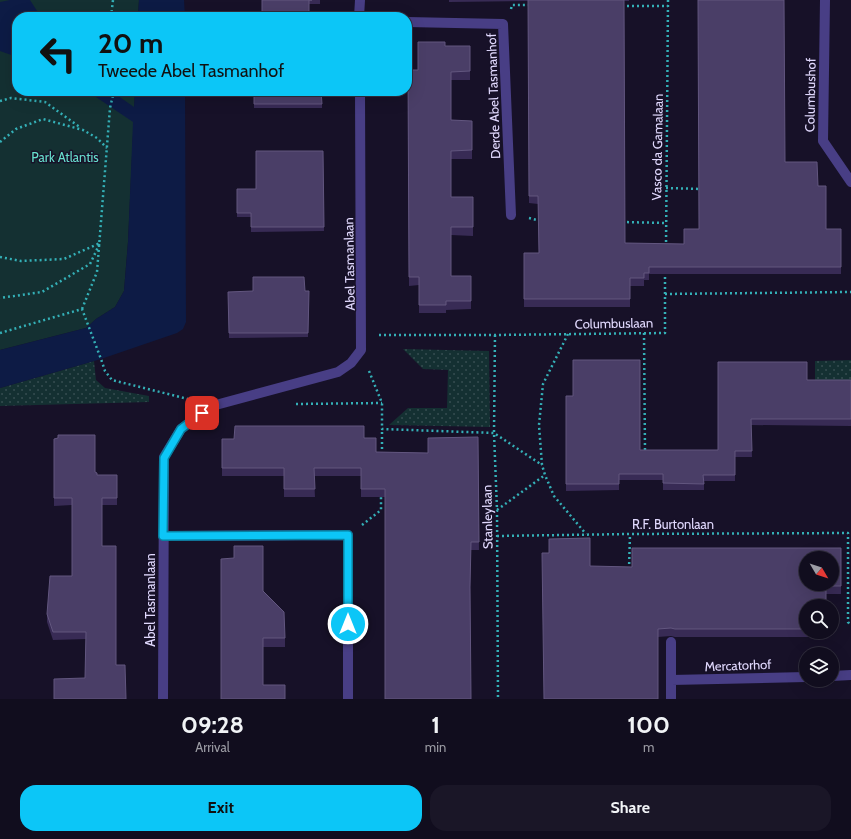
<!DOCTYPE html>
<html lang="en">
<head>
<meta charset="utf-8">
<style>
  :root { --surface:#110d1e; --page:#1a1627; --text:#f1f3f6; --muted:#9c9ca4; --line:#302d3c; --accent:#0cc6f7 }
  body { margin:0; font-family:Cabin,sans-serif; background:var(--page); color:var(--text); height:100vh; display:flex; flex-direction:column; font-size:15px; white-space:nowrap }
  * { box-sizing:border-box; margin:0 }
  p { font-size:13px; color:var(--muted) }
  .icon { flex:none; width:22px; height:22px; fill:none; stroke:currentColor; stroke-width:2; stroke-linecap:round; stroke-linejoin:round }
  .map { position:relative; height:699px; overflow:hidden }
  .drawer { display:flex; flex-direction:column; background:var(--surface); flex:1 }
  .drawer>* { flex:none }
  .banner { position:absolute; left:12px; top:12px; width:400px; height:84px; border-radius:16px; box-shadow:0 4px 16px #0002,0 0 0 1px var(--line); background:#0cc6f7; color:#111; overflow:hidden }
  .needle { width:26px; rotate:129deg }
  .buttons { position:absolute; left:799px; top:551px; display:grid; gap:8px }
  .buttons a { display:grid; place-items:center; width:40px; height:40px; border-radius:50%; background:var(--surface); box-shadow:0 4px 16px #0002,0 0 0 1px var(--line); font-size:20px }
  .pin { position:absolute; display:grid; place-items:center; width:34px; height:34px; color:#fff; margin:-17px; border-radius:8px; box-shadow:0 2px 6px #0006 }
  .me { position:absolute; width:44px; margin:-22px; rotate:0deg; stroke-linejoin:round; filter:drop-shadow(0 0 3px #0008) }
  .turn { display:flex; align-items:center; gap:14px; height:84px; padding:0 20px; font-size:18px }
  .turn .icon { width:52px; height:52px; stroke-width:2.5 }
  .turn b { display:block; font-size:28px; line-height:34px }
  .eta { display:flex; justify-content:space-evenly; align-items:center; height:68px; text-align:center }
  .eta b { font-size:24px; font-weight:700; line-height:28px }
  .primary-button { display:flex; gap:8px; margin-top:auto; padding:8px 20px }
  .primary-button a { flex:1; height:46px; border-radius:16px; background:var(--accent); color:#111; font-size:16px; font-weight:700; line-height:46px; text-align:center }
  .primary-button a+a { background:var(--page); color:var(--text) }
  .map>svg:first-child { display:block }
  .grass { fill:url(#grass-dots) }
  .park { fill:#143032 }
  .water { fill:#0d1b45 }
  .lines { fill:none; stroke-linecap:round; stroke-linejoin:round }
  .path { stroke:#34b0b7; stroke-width:2.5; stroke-dasharray:2 3; stroke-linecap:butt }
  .minor { stroke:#483e85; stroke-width:10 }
  .wall { fill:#382b55 }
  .building { fill:#4a3e67; stroke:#62567f; fill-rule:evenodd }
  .route-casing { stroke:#0881a1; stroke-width:10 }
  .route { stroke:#0cc6f7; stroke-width:7 }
  .labels { text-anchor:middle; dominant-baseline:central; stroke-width:3; stroke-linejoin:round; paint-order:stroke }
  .street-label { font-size:13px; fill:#e1d9fe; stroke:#171128 }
  .park-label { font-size:13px; fill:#6dc; stroke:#171128 }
</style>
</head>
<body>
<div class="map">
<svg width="851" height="699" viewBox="0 0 851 699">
  <defs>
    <pattern id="grass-dots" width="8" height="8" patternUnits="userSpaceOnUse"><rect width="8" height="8" fill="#143032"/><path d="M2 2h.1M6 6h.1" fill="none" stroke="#364d51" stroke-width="1.8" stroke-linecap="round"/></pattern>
  </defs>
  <rect width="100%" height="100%" fill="#171128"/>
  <path class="grass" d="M403 349 489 351 490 427 389 425 408 408H447L448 370 423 369Z
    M851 360V385H815V361Z
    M94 361 96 380 105 388 149 396V402L0 406V388Z"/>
  <path class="park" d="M0 0H139L138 17H17V91H135L128 242 124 291 115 307 96 319 86 328 0 350Z"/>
  <path class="water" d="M10 0H30L41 17H17V57L0 51V2Z
    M139 0H184L185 17H138Z
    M87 91H111L134 107 135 91H185L186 322 183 329 177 333 101 359 0 388V350L86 328 96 319 115 307 124 291 128 242 133 122Z"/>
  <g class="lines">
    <path class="path" d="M622 6H668
      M511 9 512 5H529
      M111 17 113 0
      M0 101 11 98 45 102 81 128
      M0 142 16 129 43 119 83 130 97 138 107 148
      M666 188 702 189
      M529 218 541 221
      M622 222 666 223
      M666 247 668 0
      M0 257 21 261 64 259 100 243 90 264 42 292 0 298
      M665 294V272
      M82 309 97 272 110 108 114 91
      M0 333 82 309 101 359 105 371 112 380 188 399
      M644 333 645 452
      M568 334 543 384 539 425 542 465 545 475 554 496 586 534
      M379 335H495L665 333V294L851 292
      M495 335 494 433 497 510 498 699
      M369 371 382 403V429L494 433 542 465
      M296 404 382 403
      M382 454V429
      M497 510 545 475
      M362 525 381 510V493
      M497 536 630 534 848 533V622L851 626
      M629 569 630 534"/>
    <path class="minor" d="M825 0 823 141 851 182
      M359 17 360 0
      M407 22 503 24 511 215
      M163 536 348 535V699
      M832 676 851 675
      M671 680 806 677
      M163 699 164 457 181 429 212 406 338 372 351 363 361 350 360 91
      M671 699V642"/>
  </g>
  <path class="wall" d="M262 0H320V4H309Z
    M449 0H629V1H624L625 243 684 244 699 229 785 162 818 186 826 229H841V274H649V280H644V286H630V307H524V253H539L538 204 529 203 528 1 449 2Z
    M445 46H470V80H451V120L472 121V159H451V197H473V236L451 235V276H471V309L446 310V313H419V285L409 286 408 70H418Z
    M254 91 322 104V108H254Z
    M323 151 324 231 251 232V217H237V189H256Z
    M309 291 308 337 229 338 228 292Z
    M718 362 807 380H851V426L751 425 752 457H735V481H704V490H663V480H619V490L566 491V396L640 450H718Z
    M478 437 479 550H471L385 497H361V476H314L315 497H284V476H222V439L364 438 376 452 428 453Z
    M54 439 97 475H117V505H102L85 678 86 639 53 640 47 622V614L72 576V505L54 506Z
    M841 548V594H826L806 606V632H826V637H675L671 636 658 637 590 566 632 567Z
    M263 591 285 638V647H263L221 699Z"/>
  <path class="building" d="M262 0H312H309V17H262Z
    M528 0H624L625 243 684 244V229H699L698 0H784L785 162H817L818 186H826V229H841V267H649V273H644V278H630V299H524V253H539L538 196H529Z
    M418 42H445V46H470V71L451 72V120L472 121V150L451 151V197H473V227H451V276H471V301H446V305H419V277H409L408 70H418Z
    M254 91H321L322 104H254Z
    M256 151H323L324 227H251V213H237V189H256Z
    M253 277H304L305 291H309L308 333H229L228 292 253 291Z
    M573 360H640V450H718V362H807V380H851V419H751L752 451H735V475H703L704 484 663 483V474H619V484H566V396H573Z
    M235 426H364V438H376V452L428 453V438L478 437 479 542H471L470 587 471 699H385V489H361V468H314L315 489H284V468H222V439H234Z
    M58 435H95V472L97 473V475H117V498H102V546H116V665H125L126 699H54V679L85 678 86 632H53L47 614 50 576H72V498H54V439L58 438Z
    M590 538V566L632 567V548H841V586H826V606H806V629H675L671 628 658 629V699H544L542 553H549V539ZM806 558H832V584H806Z
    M234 546H263V591L284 612 285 638H263V685H285V699H221V559L234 558Z"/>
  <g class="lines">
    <g class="route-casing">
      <path id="route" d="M202 413 181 429 164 458 163 536 348 535V624"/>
    </g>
    <use href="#route" class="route"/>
  </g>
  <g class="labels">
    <g class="street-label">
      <text transform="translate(810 95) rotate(-89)">Columbushof</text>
      <text transform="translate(493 96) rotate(-92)">Derde Abel Tasmanhof</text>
      <text transform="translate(657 147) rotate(-89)">Vasco da Gamalaan</text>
      <text transform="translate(349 264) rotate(-91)">Abel Tasmanlaan</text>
      <text transform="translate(614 323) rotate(-1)">Columbuslaan</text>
      <text transform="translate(487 517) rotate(-91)">Stanleylaan</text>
      <text x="673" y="524">R.F. Burtonlaan</text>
      <text transform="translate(150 600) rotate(-90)">Abel Tasmanlaan</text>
      <text transform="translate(738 665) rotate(-2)">Mercatorhof</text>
    </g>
    <g class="park-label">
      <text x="65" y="157">Park Atlantis</text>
    </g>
  </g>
</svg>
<div class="buttons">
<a><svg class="needle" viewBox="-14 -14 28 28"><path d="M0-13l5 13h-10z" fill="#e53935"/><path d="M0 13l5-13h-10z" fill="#9c9ca4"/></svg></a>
<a><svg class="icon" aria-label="search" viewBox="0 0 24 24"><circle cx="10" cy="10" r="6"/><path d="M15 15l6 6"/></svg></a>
<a><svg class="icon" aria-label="layers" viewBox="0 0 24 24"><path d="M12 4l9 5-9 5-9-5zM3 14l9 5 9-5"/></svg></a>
</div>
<div class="pin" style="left:202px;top:413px;background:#d93025"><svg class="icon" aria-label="arrive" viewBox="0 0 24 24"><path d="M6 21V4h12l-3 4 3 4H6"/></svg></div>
<svg class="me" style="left:348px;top:624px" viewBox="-20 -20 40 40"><circle r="17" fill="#0cc6f7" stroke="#fff" stroke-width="3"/><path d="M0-11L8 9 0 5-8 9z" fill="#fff"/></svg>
<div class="banner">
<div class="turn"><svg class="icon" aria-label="left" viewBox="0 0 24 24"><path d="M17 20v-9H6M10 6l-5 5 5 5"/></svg><div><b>20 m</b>Tweede Abel Tasmanhof</div></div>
</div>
</div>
<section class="drawer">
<div class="eta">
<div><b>09:28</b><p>Arrival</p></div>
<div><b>1</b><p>min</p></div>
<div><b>100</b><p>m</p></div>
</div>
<div class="primary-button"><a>Exit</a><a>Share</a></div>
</section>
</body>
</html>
